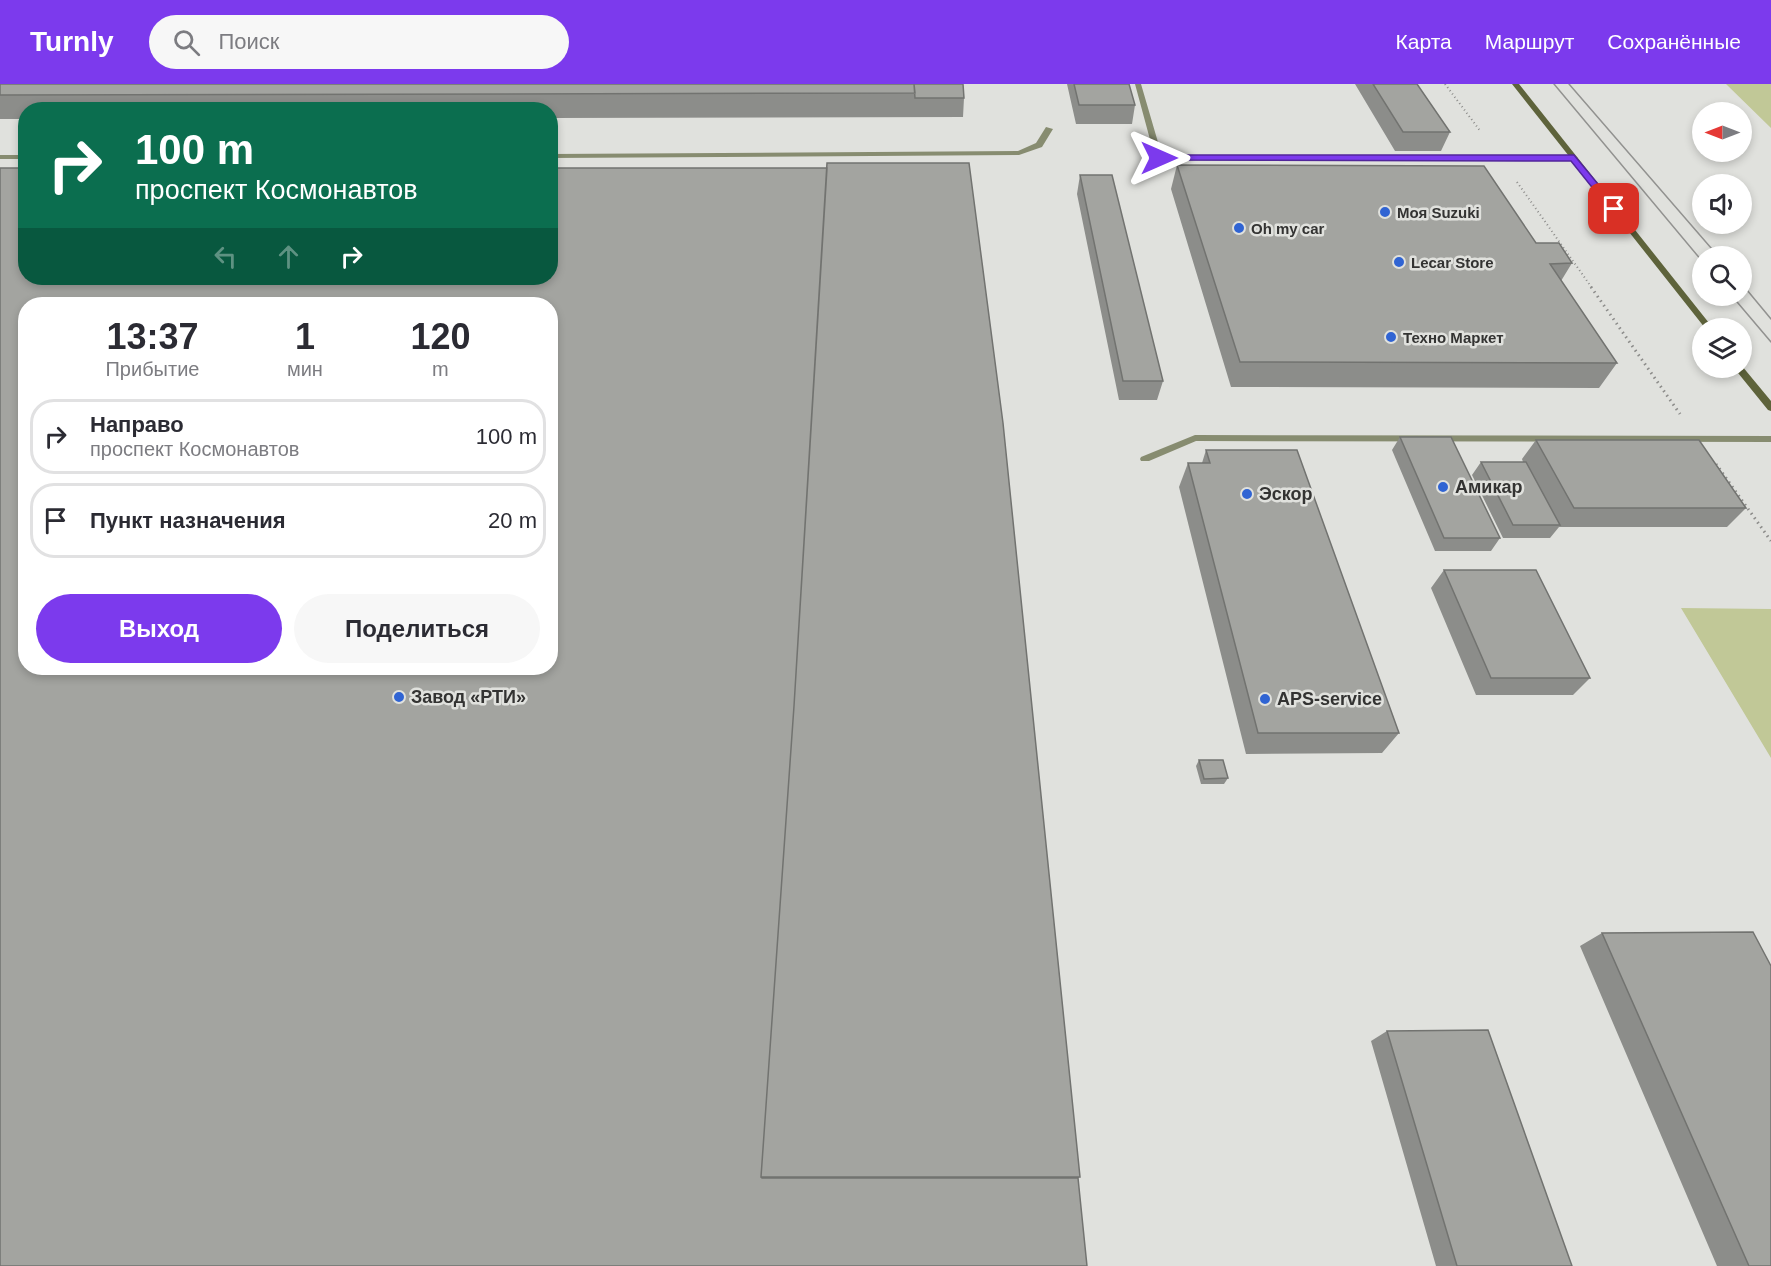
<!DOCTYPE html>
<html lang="ru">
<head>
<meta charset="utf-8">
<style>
  :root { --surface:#fff; --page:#f7f7f7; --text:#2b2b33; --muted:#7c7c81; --line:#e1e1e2; --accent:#7c3aed }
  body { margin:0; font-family:Arial,sans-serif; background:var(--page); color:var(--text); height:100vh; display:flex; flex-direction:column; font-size:22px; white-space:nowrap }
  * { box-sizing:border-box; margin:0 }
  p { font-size:20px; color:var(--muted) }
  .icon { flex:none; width:33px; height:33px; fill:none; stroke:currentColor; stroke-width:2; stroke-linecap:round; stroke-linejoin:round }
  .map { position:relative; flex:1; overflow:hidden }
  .panel { position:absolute; left:18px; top:213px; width:540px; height:378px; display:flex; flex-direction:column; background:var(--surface); border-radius:24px; box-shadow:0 3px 9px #0003 }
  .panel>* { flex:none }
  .top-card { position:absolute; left:18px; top:18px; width:540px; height:183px; border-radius:24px; box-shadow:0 3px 9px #0003; background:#0b6e4f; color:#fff; overflow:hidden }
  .needle { width:39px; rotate:270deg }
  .buttons { position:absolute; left:1692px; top:18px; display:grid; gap:12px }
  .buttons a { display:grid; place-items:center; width:60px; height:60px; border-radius:50%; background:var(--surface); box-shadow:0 3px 9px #0003; font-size:30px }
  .pin { position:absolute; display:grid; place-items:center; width:51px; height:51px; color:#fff; margin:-26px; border-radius:12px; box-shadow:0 3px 9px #0006 }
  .me { position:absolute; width:66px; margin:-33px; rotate:90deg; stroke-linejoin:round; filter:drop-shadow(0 0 4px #0008) }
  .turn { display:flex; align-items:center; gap:21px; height:126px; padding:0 18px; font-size:27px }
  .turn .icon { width:78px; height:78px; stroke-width:2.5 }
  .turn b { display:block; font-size:42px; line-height:51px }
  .lanes { display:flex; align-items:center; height:57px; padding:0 18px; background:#0003; justify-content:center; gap:30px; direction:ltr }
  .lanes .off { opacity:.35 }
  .eta { display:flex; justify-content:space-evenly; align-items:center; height:102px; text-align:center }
  .eta b { font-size:36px; font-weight:800; line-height:42px }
  .cta { display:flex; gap:12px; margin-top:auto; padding:12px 18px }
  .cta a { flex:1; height:69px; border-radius:36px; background:var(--accent); color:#fff; font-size:24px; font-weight:800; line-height:69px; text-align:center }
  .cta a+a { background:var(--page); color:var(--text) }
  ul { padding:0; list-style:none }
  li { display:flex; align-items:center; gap:18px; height:75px; margin:0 12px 9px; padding:0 6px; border:3px solid var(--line); border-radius:24px }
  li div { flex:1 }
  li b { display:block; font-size:22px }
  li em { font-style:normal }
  header { display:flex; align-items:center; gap:36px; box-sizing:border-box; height:84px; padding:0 30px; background:var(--accent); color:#fff }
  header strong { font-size:28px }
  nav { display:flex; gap:33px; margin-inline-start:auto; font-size:21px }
  .search { width:420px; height:54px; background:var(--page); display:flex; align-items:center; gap:15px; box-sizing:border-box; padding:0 21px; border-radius:33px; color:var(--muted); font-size:22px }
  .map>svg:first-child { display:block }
  .green { fill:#c1c897 }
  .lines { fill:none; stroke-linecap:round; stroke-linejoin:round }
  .path-far1 { stroke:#8c8c8a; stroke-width:2; stroke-dasharray:1 3; stroke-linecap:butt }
  .path { stroke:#8c8c8a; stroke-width:3; stroke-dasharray:1.5 4; stroke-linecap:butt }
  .lane { fill:#878c70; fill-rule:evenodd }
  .secondary { fill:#5e633b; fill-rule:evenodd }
  .tram { stroke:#929290; stroke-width:1.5 }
  .wall { fill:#8c8d8a }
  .building { fill:#a3a4a0; stroke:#727370; stroke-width:1.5; fill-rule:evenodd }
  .route { fill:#7c3aed; stroke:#51269a; stroke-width:1.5 }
  .poi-dot { fill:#3064d3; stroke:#e0e1dd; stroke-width:2 }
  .labels { text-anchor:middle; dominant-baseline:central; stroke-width:5; stroke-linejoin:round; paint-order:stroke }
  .far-poi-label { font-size:15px; font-weight:bold; fill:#333332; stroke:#e0e1dd; text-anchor:start }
  .poi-label { font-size:18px; font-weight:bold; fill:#333332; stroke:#e0e1dd; text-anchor:start }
</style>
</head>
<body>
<header>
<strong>Turnly</strong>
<div class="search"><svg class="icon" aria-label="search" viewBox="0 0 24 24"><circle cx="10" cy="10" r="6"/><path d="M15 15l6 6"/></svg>Поиск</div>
<nav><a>Карта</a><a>Маршрут</a><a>Сохранённые</a></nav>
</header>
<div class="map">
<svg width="1771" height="1182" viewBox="0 0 1771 1182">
  <rect width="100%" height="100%" fill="#e0e1dd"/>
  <path class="green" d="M1726 0H1771V44Z
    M1681 524 1771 525V674Z"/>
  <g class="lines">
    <path class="path-far1" d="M1445 0 1481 48
      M1517 98 1592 204"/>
    <path class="path" d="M1591 203 1680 330
      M1716 380 1771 457"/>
    <path class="lane" d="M1135 0H1141L1162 72H1574L1578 74 1574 76H1159L1155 74Z
      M1046 43 1053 45 1042 63 1019 71 550 74V70L1018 67 1036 59Z
      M0 71H26V75H0Z
      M1195 351 1771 352V358L1196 357 1149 377H1141L1140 375 1141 373Z"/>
    <path class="secondary" d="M1512 0H1519L1713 244H1705Z
      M1742 282 1771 317V327L1768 326 1734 284Z"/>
    <path class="tram" d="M1554 0 1702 177
      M1569 0 1718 172
      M1742 200 1771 235
      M1732 212 1771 258"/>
  </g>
  <path class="wall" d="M0 0H963L964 14 963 33 550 34V26H26V35H0Z
    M1067 0H1129L1135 21 1132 40H1076Z
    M1355 0H1417L1450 48 1441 67H1395Z
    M1177 81 1536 159 1572 179 1561 197 1617 279 1599 304 1231 303 1171 105Z
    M0 84 1080 1093 1078 1094 0 1182Z
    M1080 91 1163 297 1157 316H1119L1077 110Z
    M1400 353 1500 454 1491 467H1435L1392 366Z
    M1536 356 1746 424 1727 443H1559L1550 454H1503L1472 391 1481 378H1523L1522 375Z
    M1206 366 1399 649 1382 669 1246 670 1179 403 1188 379H1202Z
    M1444 486 1590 594 1573 611H1476L1431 504Z
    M1199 676 1228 694 1224 700H1201L1196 682Z
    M1602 849 1771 1182H1717L1580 862Z
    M1387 947 1572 1182H1436L1371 957Z"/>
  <path class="building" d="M0 0H914L915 9 0 11Z
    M914 0H963L964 14H915Z
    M1074 0H1129L1135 21H1079Z
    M1373 0H1417L1450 48H1403Z
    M827 79H969L1003 339 1080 1093H761L794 622Z
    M1177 81 1484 82 1536 159H1559L1572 179 1550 180 1617 279 1240 278Z
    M0 84H26V194H550V84H827L794 622 761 1093 762 1094H1078L1087 1182H0ZM26 220H550V584H26Z
    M1080 91H1112L1163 297H1123Z
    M1400 353H1451L1500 454H1444Z
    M1536 356H1699L1746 424H1574Z
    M1206 366H1297L1399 649H1258L1188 379H1210Z
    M1481 378H1526L1560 441H1513Z
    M1444 486H1536L1590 594H1491Z
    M1199 676H1223L1228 694 1204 695Z
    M1753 848 1771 882V1182H1749L1602 849Z
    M1488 946 1572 1182H1457L1387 947Z"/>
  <path class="route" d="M1574 71 1617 123V127H1611L1571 77 1159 76 1155 74 1159 71Z"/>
  <g class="poi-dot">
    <circle cx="1385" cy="128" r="6"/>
    <circle cx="1239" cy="144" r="6"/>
    <circle cx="1399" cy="178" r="6"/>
    <circle cx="1391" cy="253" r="6"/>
    <circle cx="1443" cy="403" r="6"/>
    <circle cx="1247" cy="410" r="6"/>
    <circle cx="399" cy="613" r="6"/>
    <circle cx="1265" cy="615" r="6"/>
  </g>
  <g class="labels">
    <g class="far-poi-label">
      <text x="1397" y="128">Моя Suzuki</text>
      <text x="1251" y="144">Oh my car</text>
      <text x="1411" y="178">Lecar Store</text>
      <text x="1403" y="253">Техно Маркет</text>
    </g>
    <g class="poi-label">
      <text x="1455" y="403">Амикар</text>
      <text x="1259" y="410">Эскор</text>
      <text x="411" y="613">Завод «РТИ»</text>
      <text x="1277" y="615">APS-service</text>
    </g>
  </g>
</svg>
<div class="buttons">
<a><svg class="needle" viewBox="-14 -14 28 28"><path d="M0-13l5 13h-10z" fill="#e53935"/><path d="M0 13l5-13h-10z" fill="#7c7c81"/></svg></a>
<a><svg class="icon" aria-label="sound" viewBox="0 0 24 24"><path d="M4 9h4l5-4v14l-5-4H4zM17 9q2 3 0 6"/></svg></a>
<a><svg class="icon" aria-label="search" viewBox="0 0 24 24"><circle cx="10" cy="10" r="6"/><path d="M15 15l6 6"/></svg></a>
<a><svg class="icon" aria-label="layers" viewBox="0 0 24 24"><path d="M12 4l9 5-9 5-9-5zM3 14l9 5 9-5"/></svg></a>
</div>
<div class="pin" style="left:1614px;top:125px;background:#d93025"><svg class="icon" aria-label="arrive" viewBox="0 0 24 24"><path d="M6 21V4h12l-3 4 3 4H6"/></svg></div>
<svg class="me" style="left:1159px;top:74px" viewBox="-20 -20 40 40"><path d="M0-17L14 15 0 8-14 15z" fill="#7c3aed" stroke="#fff" stroke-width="4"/></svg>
<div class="top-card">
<div class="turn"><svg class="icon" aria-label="right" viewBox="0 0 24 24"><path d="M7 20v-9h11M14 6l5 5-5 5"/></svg><div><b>100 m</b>проспект Космонавтов</div></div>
<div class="lanes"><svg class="icon off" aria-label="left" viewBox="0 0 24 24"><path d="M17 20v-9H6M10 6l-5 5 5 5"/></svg><svg class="icon off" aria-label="ahead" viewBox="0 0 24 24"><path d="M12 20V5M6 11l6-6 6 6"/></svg><svg class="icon" aria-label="right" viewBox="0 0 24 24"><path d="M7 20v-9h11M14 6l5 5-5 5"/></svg></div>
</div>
<section class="panel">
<div class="eta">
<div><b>13:37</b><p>Прибытие</p></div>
<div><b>1</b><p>мин</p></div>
<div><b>120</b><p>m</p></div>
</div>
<ul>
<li><svg class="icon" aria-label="right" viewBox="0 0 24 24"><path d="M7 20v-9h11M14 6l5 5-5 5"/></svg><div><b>Направо</b><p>проспект Космонавтов</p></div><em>100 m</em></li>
<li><svg class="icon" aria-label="arrive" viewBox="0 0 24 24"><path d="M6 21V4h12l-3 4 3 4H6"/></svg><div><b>Пункт назначения</b></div><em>20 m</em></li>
</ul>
<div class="cta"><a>Выход</a><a>Поделиться</a></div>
</section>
</div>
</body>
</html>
